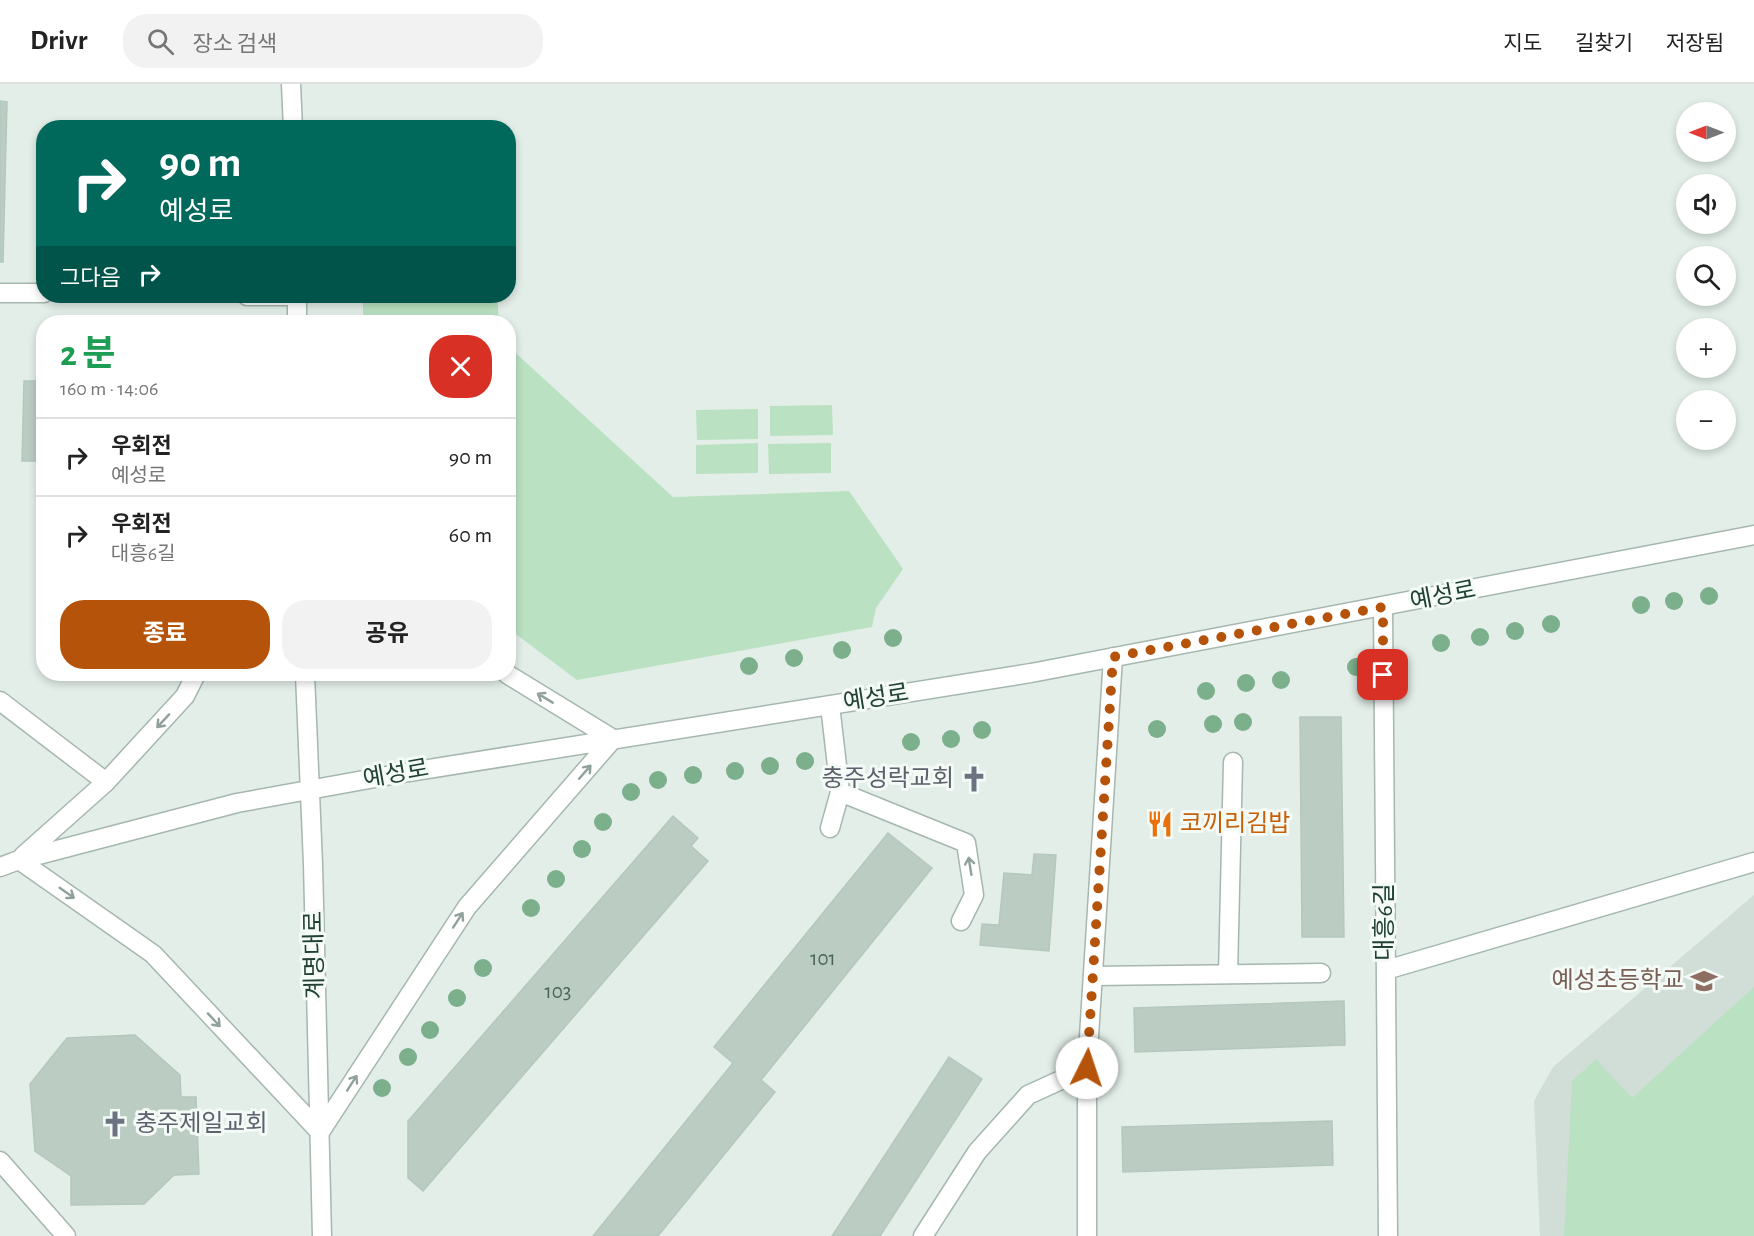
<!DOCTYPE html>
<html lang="ko">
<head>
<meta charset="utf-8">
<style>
  :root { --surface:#fff; --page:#f2f2f2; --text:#222; --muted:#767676; --line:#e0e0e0; --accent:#b45309 }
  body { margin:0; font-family:"Alegreya Sans","Noto Sans KR",sans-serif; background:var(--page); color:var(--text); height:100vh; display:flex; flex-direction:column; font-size:22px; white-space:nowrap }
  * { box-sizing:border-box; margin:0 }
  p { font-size:20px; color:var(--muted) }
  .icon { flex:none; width:33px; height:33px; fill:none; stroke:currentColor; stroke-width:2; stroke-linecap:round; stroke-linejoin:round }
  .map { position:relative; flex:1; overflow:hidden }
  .drawer { position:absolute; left:36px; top:231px; width:480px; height:366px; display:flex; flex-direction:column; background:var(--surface); border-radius:24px; box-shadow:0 3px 9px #0003 }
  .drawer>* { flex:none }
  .guide { position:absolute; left:36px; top:36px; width:480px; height:183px; border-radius:24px; box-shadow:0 3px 9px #0003; background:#00695c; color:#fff; overflow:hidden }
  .needle { width:39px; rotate:270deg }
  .tools { position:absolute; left:1676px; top:18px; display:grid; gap:12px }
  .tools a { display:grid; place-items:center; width:60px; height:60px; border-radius:50%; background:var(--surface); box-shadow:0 3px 9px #0003; font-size:30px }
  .pin { position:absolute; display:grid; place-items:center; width:51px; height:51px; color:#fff; margin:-26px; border-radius:12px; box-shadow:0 3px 9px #0006 }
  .me { position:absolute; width:66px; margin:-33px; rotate:4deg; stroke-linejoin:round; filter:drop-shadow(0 0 4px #0008) }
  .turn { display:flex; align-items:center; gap:21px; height:126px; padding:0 24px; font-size:27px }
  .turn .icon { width:78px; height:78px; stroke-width:2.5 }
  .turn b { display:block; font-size:42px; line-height:51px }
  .then { display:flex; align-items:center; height:57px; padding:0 24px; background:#0003; gap:12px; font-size:22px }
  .round { display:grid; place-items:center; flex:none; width:63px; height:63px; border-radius:24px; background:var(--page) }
  .headline { display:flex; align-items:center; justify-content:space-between; height:102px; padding:0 24px }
  h1 { font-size:36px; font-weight:700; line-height:45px; color:#1e9e55 }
  .cta { display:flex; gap:12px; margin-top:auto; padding:12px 24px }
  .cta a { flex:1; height:69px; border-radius:24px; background:var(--accent); color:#fff; font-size:24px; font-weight:700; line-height:69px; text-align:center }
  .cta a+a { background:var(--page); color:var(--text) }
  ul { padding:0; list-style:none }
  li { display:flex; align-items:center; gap:18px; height:78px; padding:0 24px; border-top:2px solid var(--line) }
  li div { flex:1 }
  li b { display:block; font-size:22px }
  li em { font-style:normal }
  header { display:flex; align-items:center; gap:36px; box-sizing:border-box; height:84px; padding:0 30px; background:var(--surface); border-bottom:2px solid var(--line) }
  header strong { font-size:28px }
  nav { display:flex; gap:33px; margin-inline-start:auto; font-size:21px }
  .search { width:420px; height:54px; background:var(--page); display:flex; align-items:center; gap:15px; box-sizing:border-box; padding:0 21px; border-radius:24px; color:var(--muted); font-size:22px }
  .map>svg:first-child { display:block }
  .built { fill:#d1ded7 }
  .green { fill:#bae1c1 }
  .building { fill:#bbccc3; stroke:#b4c8be; stroke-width:1.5 }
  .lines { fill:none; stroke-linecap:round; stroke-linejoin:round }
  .minor-casing { stroke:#a5b7af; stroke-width:21 }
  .minor { stroke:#fff; stroke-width:18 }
  .tree { fill:#7caf8b }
  .oneway { stroke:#90a09a }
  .route { stroke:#b45309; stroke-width:10; stroke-dasharray:0 18 }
  .labels { text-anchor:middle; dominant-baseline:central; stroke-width:6; stroke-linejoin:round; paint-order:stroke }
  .number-label { font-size:21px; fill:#486458 }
  .street-label { font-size:24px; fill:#214135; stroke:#f4faf6 }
  .worship-label { font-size:24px; fill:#5b616d; stroke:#f4faf6; text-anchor:end }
  .food-label { font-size:24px; fill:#c56008; stroke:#f4faf6; text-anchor:start }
  .education-label { font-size:24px; fill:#785e54; stroke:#f4faf6; text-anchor:end }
</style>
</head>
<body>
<header>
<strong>Drivr</strong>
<div class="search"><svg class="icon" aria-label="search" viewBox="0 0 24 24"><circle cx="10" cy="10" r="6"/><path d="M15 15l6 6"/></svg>장소 검색</div>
<nav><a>지도</a><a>길찾기</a><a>저장됨</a></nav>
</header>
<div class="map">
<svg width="1754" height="1152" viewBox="0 0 1754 1152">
  <rect width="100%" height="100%" fill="#e3eee8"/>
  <path class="built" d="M1754 811V1152H1540L1534 1017 1553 983Z"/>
  <path class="green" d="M363 212H497L499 238H363Z
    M508 262 673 413 849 407 903 485 876 524 872 543 577 596 509 545Z
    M832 321 833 351 770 352V322Z
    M758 325V355L697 356 696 326Z
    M758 359V389L696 390V361Z
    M831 359V389L769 390 768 360Z
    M1754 903V1152H1564L1572 997 1596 975 1632 1014Z"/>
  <path class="building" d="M0 17 7 18 3 178H0Z
    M24 297H44V377H22Z
    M1300 633H1341L1344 853H1302Z
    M673 732 698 754 691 762 708 777 423 1107 408 1094V1037Z
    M888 749 932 784 761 996 775 1008 658 1152H593L733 979 714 963Z
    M1034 770 1056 771 1049 867 980 861 982 840 999 841 1004 789 1032 791Z
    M1344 917 1345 961 1135 968 1134 924Z
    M135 951 180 991 181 1013H196L199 1090 174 1091 144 1120 71 1121V1092L35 1067 30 1000 67 954Z
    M949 973 982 995 880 1152H832Z
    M1332 1037 1333 1081 1123 1088 1122 1043Z"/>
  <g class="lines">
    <g class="minor-casing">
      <path id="minor" d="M291 0 293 44
        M0 209H44
        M247 212H297
        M297 212V238
        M1383 523 1388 1152
        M305 590 313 780 322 1152
        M507 590 613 655
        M0 617 106 698
        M840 708 966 759 974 811 961 837
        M830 744 840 708 830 621
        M23 772 106 698 185 612 196 590
        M19 776 153 870 320 1048
        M0 783 19 776 237 719 397 690 1031 589 1754 451
        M1386 886 1754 778
        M1228 890 1233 678
        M1093 892 1321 889
        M320 1048 467 823 613 655
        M0 1077 66 1152
        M923 1152 977 1068 1028 1011 1087 984
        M1087 1152V984L1113 573"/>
    </g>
    <use href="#minor" class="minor"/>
  </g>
  <g class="tree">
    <circle cx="1709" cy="512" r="9"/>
    <circle cx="1674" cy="517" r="9"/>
    <circle cx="1641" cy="521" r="9"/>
    <circle cx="1551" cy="540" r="9"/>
    <circle cx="1515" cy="547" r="9"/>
    <circle cx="1480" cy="553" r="9"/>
    <circle cx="893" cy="554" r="9"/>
    <circle cx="1441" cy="559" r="9"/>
    <circle cx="842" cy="566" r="9"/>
    <circle cx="794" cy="574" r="9"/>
    <circle cx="749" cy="582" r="9"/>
    <circle cx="1356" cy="583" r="9"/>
    <circle cx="1281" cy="596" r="9"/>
    <circle cx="1246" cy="599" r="9"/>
    <circle cx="1206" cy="607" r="9"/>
    <circle cx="1243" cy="638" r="9"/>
    <circle cx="1213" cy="640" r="9"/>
    <circle cx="1157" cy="645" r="9"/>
    <circle cx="982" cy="646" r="9"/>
    <circle cx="951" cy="655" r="9"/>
    <circle cx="911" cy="658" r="9"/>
    <circle cx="805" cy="677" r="9"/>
    <circle cx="770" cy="682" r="9"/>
    <circle cx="735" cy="687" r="9"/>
    <circle cx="693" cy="691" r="9"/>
    <circle cx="658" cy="696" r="9"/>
    <circle cx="631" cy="708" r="9"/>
    <circle cx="603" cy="738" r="9"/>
    <circle cx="582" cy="765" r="9"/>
    <circle cx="556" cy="795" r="9"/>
    <circle cx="531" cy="824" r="9"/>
    <circle cx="483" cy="884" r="9"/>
    <circle cx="457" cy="914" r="9"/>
    <circle cx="430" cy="946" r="9"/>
    <circle cx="408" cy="973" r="9"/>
    <circle cx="382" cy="1004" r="9"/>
  </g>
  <defs><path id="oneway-shaft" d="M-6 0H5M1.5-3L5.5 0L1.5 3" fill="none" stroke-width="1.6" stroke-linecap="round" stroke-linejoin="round" transform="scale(1.5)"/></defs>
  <g class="oneway">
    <use href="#oneway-shaft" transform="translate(545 614) rotate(-149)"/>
    <use href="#oneway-shaft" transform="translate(163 637) rotate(133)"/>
    <use href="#oneway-shaft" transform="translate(585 688) rotate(-49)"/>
    <use href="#oneway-shaft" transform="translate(970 782) rotate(-99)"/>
    <use href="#oneway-shaft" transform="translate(67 809) rotate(35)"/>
    <use href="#oneway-shaft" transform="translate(458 836) rotate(-57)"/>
    <use href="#oneway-shaft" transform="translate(214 936) rotate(47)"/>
    <use href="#oneway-shaft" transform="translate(352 999) rotate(-57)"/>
  </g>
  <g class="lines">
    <path class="route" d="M1087 984 1113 573 1383 523V591"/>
  </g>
  <defs>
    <g id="church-bare" transform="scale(2.07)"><path d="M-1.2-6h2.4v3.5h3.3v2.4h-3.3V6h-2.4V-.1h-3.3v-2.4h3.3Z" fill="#6b7280" stroke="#f4faf6" stroke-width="2.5" paint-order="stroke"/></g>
    <g id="restaurant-bare" transform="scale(2.07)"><path d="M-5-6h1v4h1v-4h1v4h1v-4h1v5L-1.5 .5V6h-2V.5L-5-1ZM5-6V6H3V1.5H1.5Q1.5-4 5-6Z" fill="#e8710a" stroke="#f4faf6" stroke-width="2.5" paint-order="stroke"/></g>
    <g id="school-bare" transform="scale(2.07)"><path d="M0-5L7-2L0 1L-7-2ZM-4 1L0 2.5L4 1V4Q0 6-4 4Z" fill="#8d6e63" stroke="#f4faf6" stroke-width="2.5" paint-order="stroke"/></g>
  </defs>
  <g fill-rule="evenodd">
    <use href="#church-bare" x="974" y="695"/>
    <use href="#restaurant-bare" x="1160" y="740"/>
    <use href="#school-bare" x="1704" y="897"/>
    <use href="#church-bare" x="115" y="1040"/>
  </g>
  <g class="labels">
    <g class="number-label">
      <text x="823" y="874">101</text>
      <text x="558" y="907">103</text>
    </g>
    <g class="street-label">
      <text transform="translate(1443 512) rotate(-11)">예성로</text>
      <text transform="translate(876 614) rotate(-9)">예성로</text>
      <text transform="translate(396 690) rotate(-10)">예성로</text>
      <text transform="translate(1385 838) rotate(-90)">대흥6길</text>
      <text transform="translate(315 871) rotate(-91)">계명대로</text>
    </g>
    <g class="worship-label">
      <text x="954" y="695">충주성락교회</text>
      <text x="135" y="1040" text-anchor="start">충주제일교회</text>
    </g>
    <g class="food-label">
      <text x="1180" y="740">코끼리김밥</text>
    </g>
    <g class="education-label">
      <text x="1684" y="897">예성초등학교</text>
    </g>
  </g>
</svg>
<div class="tools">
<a><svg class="needle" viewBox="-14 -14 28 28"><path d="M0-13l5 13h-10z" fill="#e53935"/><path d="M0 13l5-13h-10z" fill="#767676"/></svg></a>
<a><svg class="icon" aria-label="sound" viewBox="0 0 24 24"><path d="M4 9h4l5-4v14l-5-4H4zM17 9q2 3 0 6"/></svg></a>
<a><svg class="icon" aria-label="search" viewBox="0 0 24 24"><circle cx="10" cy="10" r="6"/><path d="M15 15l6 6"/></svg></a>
<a>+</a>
<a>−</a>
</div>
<div class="pin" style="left:1383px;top:591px;background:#d93025"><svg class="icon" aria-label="arrive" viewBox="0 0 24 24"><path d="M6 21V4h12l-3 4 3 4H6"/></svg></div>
<svg class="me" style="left:1087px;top:984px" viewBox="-20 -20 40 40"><circle r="19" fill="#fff"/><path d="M0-13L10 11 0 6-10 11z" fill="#b45309"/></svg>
<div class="guide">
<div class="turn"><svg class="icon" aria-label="right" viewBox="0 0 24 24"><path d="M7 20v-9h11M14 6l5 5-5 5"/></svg><div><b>90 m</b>예성로</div></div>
<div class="then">그다음<svg class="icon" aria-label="right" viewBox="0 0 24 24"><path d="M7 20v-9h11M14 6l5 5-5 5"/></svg></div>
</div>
<section class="drawer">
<div class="headline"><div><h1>2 분</h1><p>160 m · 14:06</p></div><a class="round" style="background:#d93025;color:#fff"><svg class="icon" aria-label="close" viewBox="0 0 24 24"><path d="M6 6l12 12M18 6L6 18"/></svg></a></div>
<ul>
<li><svg class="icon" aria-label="right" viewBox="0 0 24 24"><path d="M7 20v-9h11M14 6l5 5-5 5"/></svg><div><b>우회전</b><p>예성로</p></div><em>90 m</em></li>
<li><svg class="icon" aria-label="right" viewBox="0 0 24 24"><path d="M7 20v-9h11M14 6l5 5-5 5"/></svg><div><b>우회전</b><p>대흥6길</p></div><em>60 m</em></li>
</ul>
<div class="cta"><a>종료</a><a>공유</a></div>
</section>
</div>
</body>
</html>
